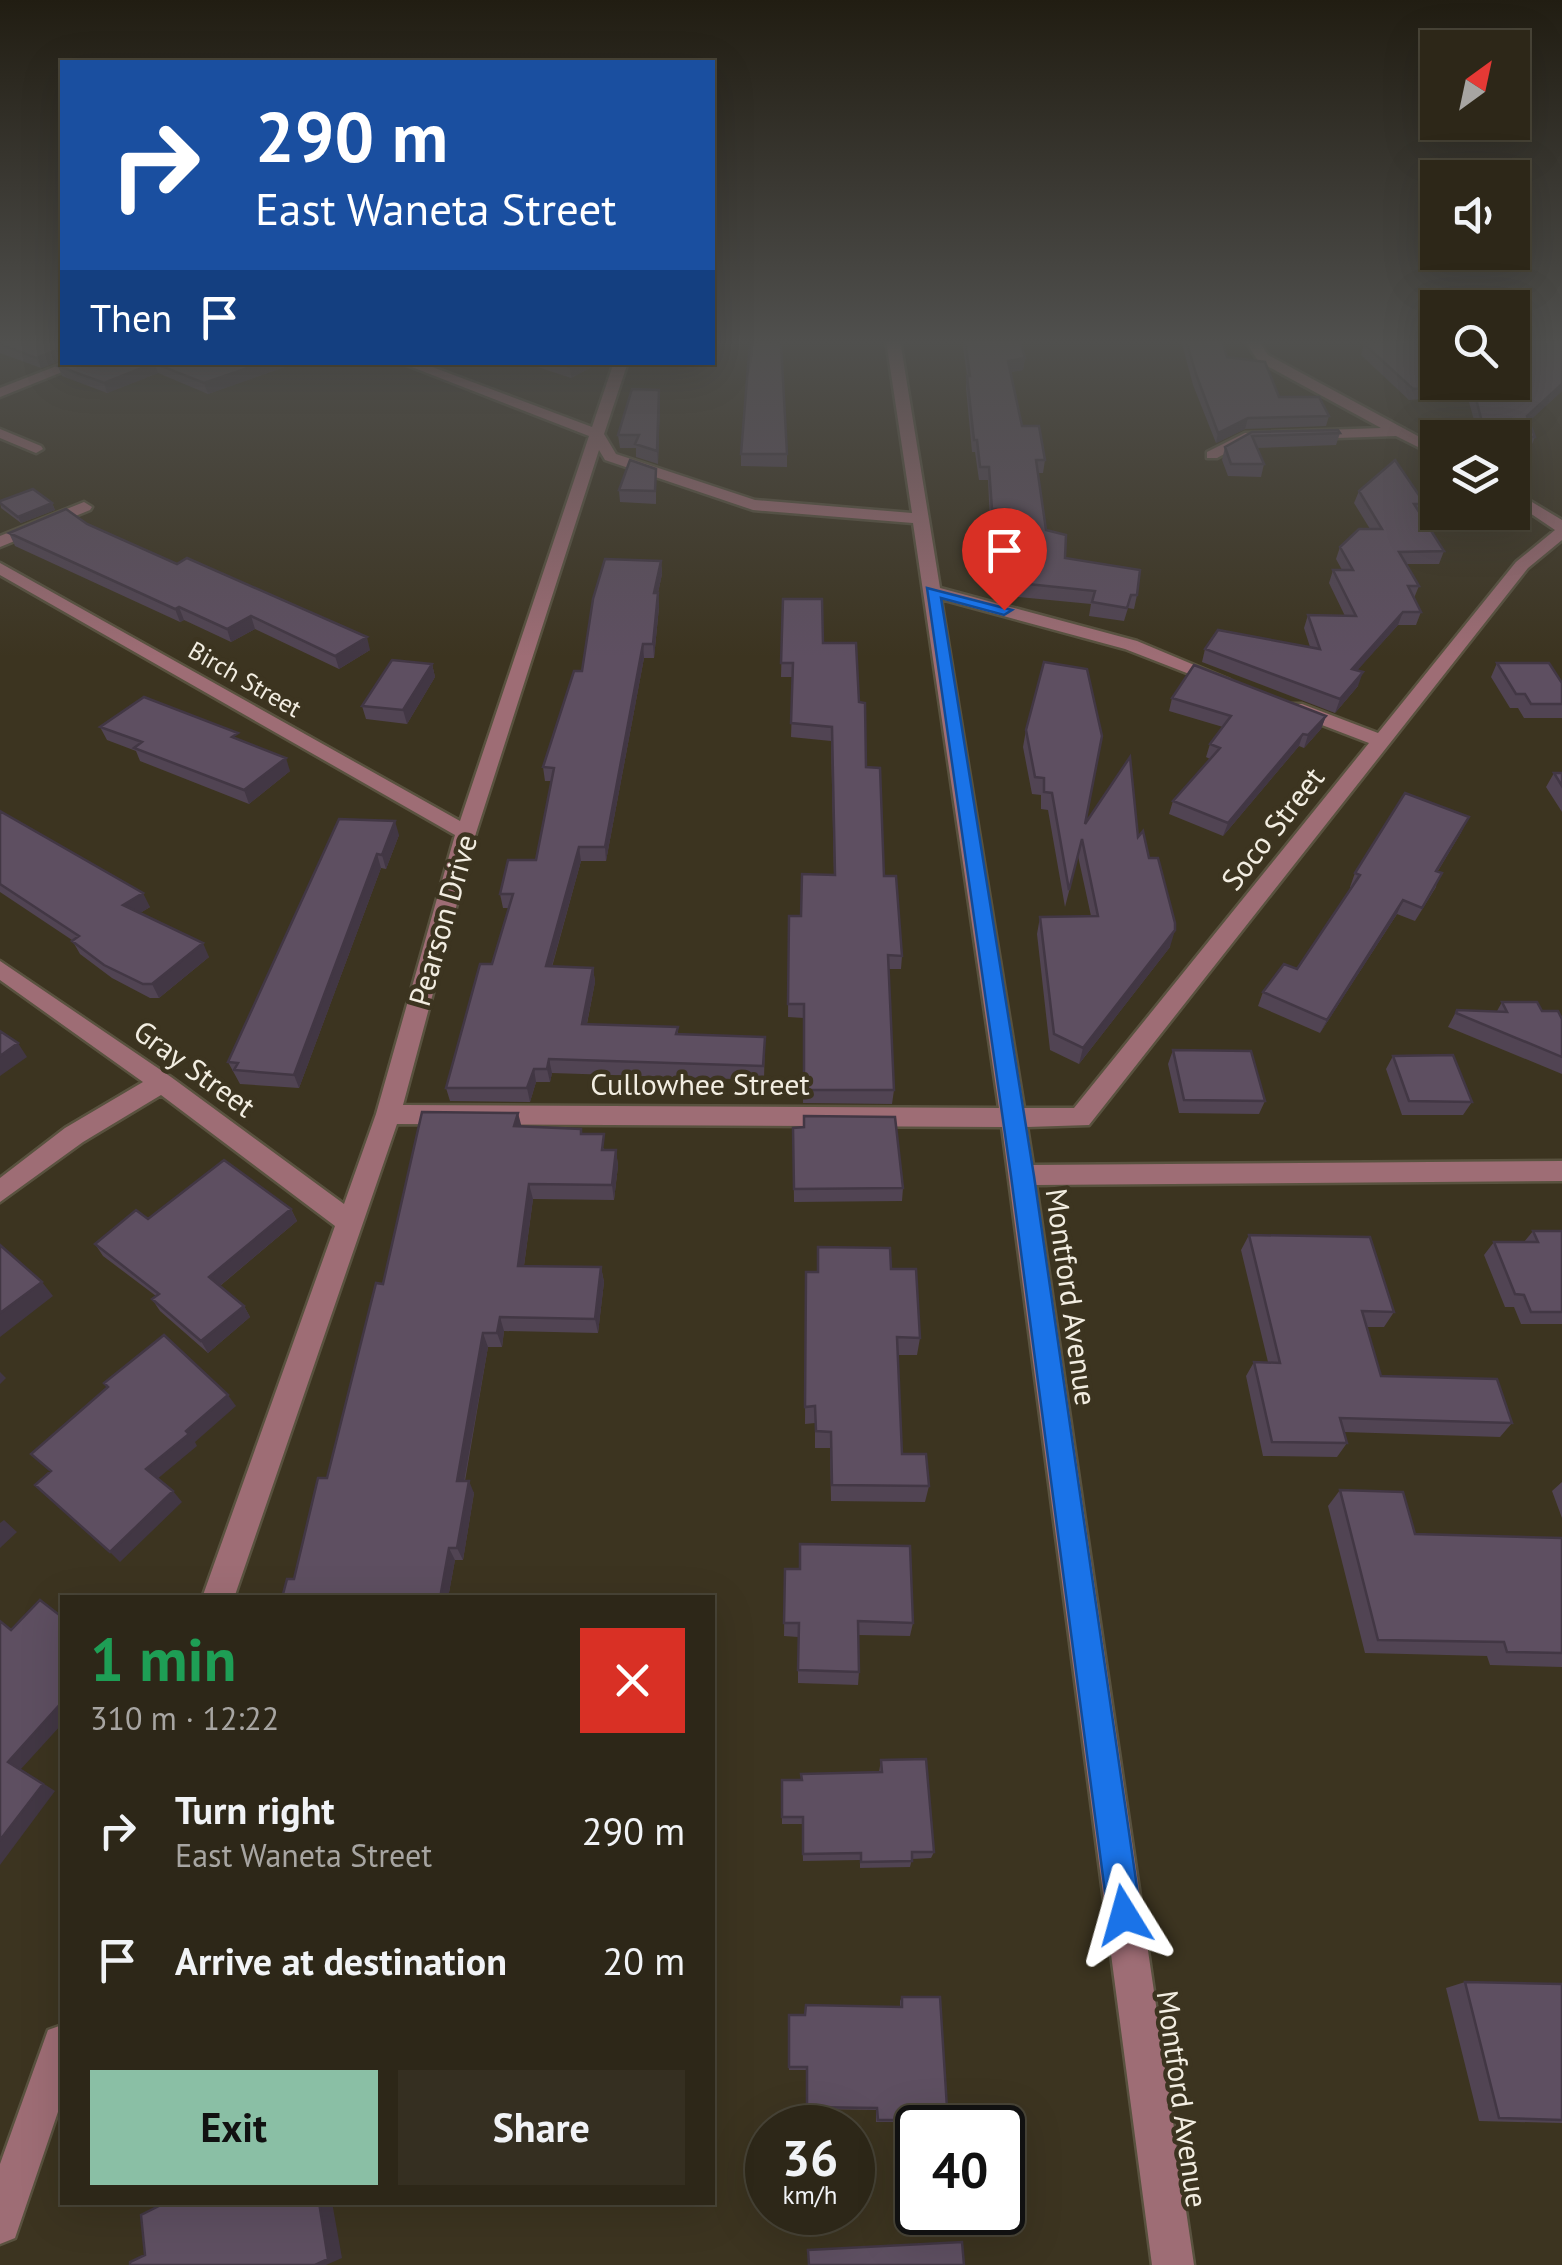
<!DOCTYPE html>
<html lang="en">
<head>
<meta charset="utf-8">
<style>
  :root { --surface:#2d2718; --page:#352f21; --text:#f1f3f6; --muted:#a7a5a2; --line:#484437; --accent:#8abfa5 }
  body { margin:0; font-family:"PT Sans",sans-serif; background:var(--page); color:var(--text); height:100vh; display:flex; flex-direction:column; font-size:38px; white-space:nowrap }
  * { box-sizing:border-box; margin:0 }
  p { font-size:32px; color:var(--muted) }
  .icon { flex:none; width:55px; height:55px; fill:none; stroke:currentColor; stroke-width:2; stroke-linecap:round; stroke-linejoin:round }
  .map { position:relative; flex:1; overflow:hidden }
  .details { position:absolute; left:60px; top:1595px; width:655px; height:610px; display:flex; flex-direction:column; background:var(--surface); border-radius:0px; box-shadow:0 10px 40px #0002,0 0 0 2px var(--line) }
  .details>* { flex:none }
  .hud { position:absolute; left:60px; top:60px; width:655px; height:305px; border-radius:0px; box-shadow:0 10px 40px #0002,0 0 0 2px var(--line); background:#1a4fa0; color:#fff; overflow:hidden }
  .needle { width:65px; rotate:33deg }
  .fabs { position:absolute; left:1420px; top:30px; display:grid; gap:20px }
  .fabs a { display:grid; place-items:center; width:110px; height:110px; border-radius:0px; background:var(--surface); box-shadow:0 10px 40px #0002,0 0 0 2px var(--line); font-size:50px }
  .speed { position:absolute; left:745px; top:2105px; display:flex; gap:20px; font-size:50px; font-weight:700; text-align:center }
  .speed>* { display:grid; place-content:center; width:130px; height:130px; border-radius:50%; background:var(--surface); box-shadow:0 10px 40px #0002,0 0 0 2px var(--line); line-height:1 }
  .speed small { font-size:25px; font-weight:400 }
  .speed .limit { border:5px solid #111; border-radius:15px; background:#fff; color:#111 }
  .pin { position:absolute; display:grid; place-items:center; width:85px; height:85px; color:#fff; margin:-102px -42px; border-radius:50% 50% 50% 0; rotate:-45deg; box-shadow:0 0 10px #0007 }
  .pin .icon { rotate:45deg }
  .me { position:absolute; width:110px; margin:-55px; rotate:352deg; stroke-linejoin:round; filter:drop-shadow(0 0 8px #0008) }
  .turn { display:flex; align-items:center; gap:35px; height:210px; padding:0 30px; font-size:45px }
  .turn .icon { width:130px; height:130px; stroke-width:2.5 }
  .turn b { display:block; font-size:70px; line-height:85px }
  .then { display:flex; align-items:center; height:95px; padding:0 30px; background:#0003; gap:20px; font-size:38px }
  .round { display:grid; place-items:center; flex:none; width:105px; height:105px; border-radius:0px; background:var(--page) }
  .overview { display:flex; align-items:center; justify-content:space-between; height:170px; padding:0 30px }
  h1 { font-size:60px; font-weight:700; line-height:75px; color:#1e9e55 }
  .cta { display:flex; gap:20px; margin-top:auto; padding:20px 30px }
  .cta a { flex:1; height:115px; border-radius:0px; background:var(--accent); color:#111; font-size:40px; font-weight:700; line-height:115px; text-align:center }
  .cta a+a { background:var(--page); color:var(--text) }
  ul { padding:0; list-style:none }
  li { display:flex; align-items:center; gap:30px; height:130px; padding:0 30px }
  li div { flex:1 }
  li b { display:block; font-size:38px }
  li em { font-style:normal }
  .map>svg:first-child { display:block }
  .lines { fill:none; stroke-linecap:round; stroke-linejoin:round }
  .minor-casing { stroke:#59523f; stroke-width:5 }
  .minor { fill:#9e6d75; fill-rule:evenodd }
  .wall { fill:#514453 }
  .shaded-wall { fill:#423744 }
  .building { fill:#5e4f61; stroke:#423744; stroke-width:2.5 }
  .route { fill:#1a73e8; stroke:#114b97; stroke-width:2.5 }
  .labels { text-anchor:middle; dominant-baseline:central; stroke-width:9; stroke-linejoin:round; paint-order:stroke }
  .far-street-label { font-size:25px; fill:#f2ede1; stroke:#3c3420 }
  .street-label { font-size:30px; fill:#f2ede1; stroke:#3c3420 }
</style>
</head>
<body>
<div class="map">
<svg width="1562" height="2265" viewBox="0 0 1562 2265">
  <rect width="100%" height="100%" fill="#3c3420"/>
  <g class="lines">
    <g class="minor-casing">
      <path id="minor" d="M886 340H900L940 588 1137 641 1230 680 1221 685 1215 684 1125 649 941 599 1024 1108H1074L1369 743 1288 712V704H1302L1378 733 1516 562 1555 530 1512 501V490L1562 520V540L1528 568 1089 1125 1027 1127 1033 1165 1562 1161V1181L1036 1185 1194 2265H1152L1002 1127 397 1124 234 1598H202L335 1226 161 1095 83 1142 0 1202V1178L65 1128 143 1082 0 980V961L171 1077 344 1204 376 1114 455 835 0 575V563L460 821 589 436 399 362H419L592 427 614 362H628L604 434 616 454 755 500 912 513ZM599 450 605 460 753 510 913 523 999 1108 403 1105 476 833Z
        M1245 340H1258L1268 355 1438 447V457L1396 436 1248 441 1217 458H1207V452L1245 433 1381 428 1258 361Z
        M67 362H87L0 397V388Z
        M0 429 41 446 43 449 36 453 0 438Z
        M84 502 92 507 90 510 0 547V536Z
        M62 2025V2100L15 2238 0 2244V2164L48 2030Z"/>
    </g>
    <use href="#minor" class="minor"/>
  </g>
  <path class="wall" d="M0 340H62V360L41 368 0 353Z
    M962 340H1020L1025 358 1023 370 1010 372 1022 426 1045 460 1043 473H1038L1046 530 1065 558 1137 595 1134 609 1128 608 1124 621 1089 616 1091 604 1007 596 1013 559H1004L1007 522H990L988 480H979L975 452H972L966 388 967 376Z
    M1181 340H1222L1227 357 1279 397 1329 416 1326 426 1245 429 1216 443 1193 385Z
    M1318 340H1350L1349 343 1319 342Z
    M1562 340V391L1529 421 1535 437 1530 449 1512 447V438H1479L1467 395 1409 400 1361 355 1364 344 1438 382Z
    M66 362 290 365 208 394 158 373 107 393 62 376 58 366Z
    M523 362H601L571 378Z
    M659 390 660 402 658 464 636 457V448H620L618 435Z
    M1252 432 1340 433 1336 445 1257 448 1264 464 1261 477 1228 476 1222 460 1225 447Z
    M741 454H787V467L741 466Z
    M656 469V504L620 502 619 490Z
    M1359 491 1425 504 1421 516 1444 551 1439 564H1406L1419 586 1414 598 1421 612 1416 625H1398L1357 670 1358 686 1335 713 1202 662 1205 649 1310 647 1304 628 1308 615 1345 616 1329 583 1333 570H1342L1336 559 1340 547 1370 529 1354 503Z
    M0 501 52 503 55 510 21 523 1 508Z
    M87 524 370 650 339 669 255 629 231 642 184 620 180 622 15 546 9 533Z
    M661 561 662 574 658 593 659 607 654 658H644L606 861H581L552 967 593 968 595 982 587 1024 678 1027V1034L765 1037 764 1080 552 1073 550 1082H536L530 1102 450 1101 446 1088 492 964 509 908H503L500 894 536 860 552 781H545L543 767 582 671Z
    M783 599 823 643 859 702 866 767 884 876 902 956 901 969H889L894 1090 892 1104 803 1103 804 1018 788 1017 789 916H801L834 875 831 741 791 737 793 677H781Z
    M1497 663 1562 683V718H1524L1518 708H1510L1491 677Z
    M432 664 435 677 407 724 366 719 362 706Z
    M1172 698 1326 716 1321 729 1304 748 1299 746 1223 836 1169 814 1173 801 1210 759 1206 757 1210 744 1223 727 1169 711Z
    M100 727 290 771 249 804 140 761 136 751 107 740Z
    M1026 730 1085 824 1138 837 1170 947 1079 1064 1050 1050 1037 934 1040 917 1091 916 1078 856 1065 907 1048 810 1041 809V795L1032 794 1023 747Z
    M1554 773H1562V812L1546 787Z
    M0 811 150 907 140 913 209 957 159 998H150L112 978 80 954 72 940 0 892Z
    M339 819 399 835 386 869 381 868 299 1088 240 1084 228 1062Z
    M1462 831 1438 871 1436 887 1415 921 1397 914 1320 1033 1258 1006 1263 992 1297 969 1351 888 1350 887 1355 873Z
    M1502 1002 1542 1011 1562 1019V1074L1448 1027 1457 1010 1497 1011Z
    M1173 1050 1265 1101 1259 1114 1179 1113 1168 1064Z
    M1393 1056 1472 1102 1463 1115H1402L1386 1069Z
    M522 1126 581 1129 582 1134 606 1150H616L618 1166 614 1200 533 1199 524 1266 601 1267 604 1282 598 1333 504 1331 502 1347H488L465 1481 474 1493 463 1560H455L448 1598H282L294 1579 327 1478Z
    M793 1128 903 1188 902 1201 794 1202Z
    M291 1209 297 1221 220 1286 244 1306 250 1317 208 1353 160 1311 152 1299 156 1296 103 1256 95 1244 148 1219Z
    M1533 1231H1562V1324H1521L1514 1307H1505L1484 1255 1494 1242H1524Z
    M1249 1235 1394 1312 1384 1327H1367L1381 1376 1512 1423 1500 1437 1344 1432 1347 1443 1337 1457 1263 1456 1246 1376 1254 1362H1268L1241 1250Z
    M891 1269 920 1338 917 1355H898L902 1454 929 1486 925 1502 831 1501 830 1448H815V1423L805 1424 806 1272Z
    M1562 1482V1518L1552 1491Z
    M1340 1490 1415 1534 1562 1538V1667L1490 1665 1487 1656 1365 1653 1328 1506Z
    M785 1569 913 1623 910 1636 859 1635V1672L858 1685 798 1683V1637L784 1636Z
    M881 1760 934 1852 931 1858 912 1859 910 1867 860 1868V1860L803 1861 802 1824H782V1780H801V1774L879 1772Z
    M1465 1982 1562 1984V2123L1479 2121 1446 1988Z
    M902 1997 947 2108 944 2110H928L929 2120 926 2122H876V2110L806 2109V2070H789V2015L900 2007V2001Z"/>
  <path class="shaded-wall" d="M62 348V360L41 368 36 358Z
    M1025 358 1023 370 1007 373 1008 361Z
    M265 362H289L290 365 208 394 204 383Z
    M578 362H601L571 378 570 367Z
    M154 363 158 373 107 393 104 383Z
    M1562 384V391L1523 427 1527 416Z
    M659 390 660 402 658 464 657 451Z
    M1248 418 1245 429 1216 443 1218 433Z
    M52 503 55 510 21 523 18 517Z
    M661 561 662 574 655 607 654 593Z
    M658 593 659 607 654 658 653 644Z
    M179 607 184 620 180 622 175 609Z
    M1403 612 1398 625 1347 682 1352 669Z
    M251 616 255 629 231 642 227 629Z
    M367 637 370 650 339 669 335 656Z
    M643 644 644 658 606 861 605 847Z
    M432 664 435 677 407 724 403 710Z
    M1363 672 1358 686 1335 713 1340 699Z
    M1326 716 1321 729 1304 748 1308 735Z
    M1303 734 1299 746 1223 836 1228 823Z
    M286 758 290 771 249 804 244 790Z
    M1469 817 1462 831 1429 885 1436 871Z
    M395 821 399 835 386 869 382 855Z
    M579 847 581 861 548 980 546 966Z
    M377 854 381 868 299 1088 294 1075Z
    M143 893 150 907 130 919 123 905Z
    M1403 900 1397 914 1320 1033 1327 1020Z
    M1175 930 1170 947 1079 1064 1083 1048Z
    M203 943 209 957 159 998 152 984Z
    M593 968 595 982 584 1038 582 1024Z
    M18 1043 27 1057 0 1076V1056Z
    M549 1059 552 1073 550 1082 547 1069Z
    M534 1069 536 1082 530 1102 527 1088Z
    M518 1113 522 1128 514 1126Z
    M616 1150 618 1166 614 1200 612 1185Z
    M529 1184 533 1199 522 1280 518 1266Z
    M291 1209 297 1221 216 1289 209 1277Z
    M601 1267 604 1282 598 1333 595 1319Z
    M42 1282 53 1296 0 1337V1313Z
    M244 1306 250 1317 208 1353 201 1341Z
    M500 1317 504 1331 502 1347 497 1333Z
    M483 1333 488 1347 462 1493 457 1481Z
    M0 1372 6 1378 0 1384Z
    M228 1395 236 1406 195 1442 197 1446 156 1480 146 1469 186 1431Z
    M469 1481 474 1493 463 1560 457 1548Z
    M173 1491 182 1502 120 1562 110 1552Z
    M4 1520 17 1532 0 1548V1523Z
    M449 1548 455 1560 448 1598H440Z
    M62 1702V1724L21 1769 55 1791 0 1865V1840L8 1762Z
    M319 2202H332L342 2258 326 2265H315Z"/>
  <path class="building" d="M0 340H62V348L36 358 0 344Z
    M965 340H1020L1025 358 1008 361 1022 426H1039L1045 460H1036L1046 530 1066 535 1065 558 1140 570 1137 595H1131L1127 608 1092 602 1095 591 1009 582 1015 546 1006 545 1009 509H992L989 467H980L977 440H974L967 376H970Z
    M1186 340H1222L1227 357 1265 362 1279 397H1319L1329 416 1248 418 1218 433 1196 374Z
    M1400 340H1410L1438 360V382H1512V340H1562V384L1527 416 1535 437 1485 433 1472 384 1413 389 1364 344Z
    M750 342 781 343 787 454H741Z
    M66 362H265L204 383 154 363 104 383 58 366Z
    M556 362H578L570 367Z
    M632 389 659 390 657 451 635 444 639 435H618Z
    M1338 430 1340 433 1252 436 1264 464H1231L1225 447 1252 432Z
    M630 460 656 469 655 491 619 490Z
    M1395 460 1425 504H1414L1444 551 1399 552 1419 586H1408L1421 612H1403L1352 669 1363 672 1340 699 1205 649 1218 630 1320 649 1308 615 1356 616 1333 570H1353L1340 547 1359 529H1382L1359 491Z
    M33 489 52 503 18 517 0 503V501Z
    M66 509 87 524 177 564 187 558 367 637 335 656 251 616 227 629 179 607 175 609 9 533Z
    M605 559 661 561 654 593H658L653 644H643L605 847H579L546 966 593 968 582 1024 678 1027 676 1034 765 1037 763 1066 549 1059 547 1069H534L527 1088H446L480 964H492L513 894H500L508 860H536L554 768 543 767 574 671H582L593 599Z
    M783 599H822L823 643H856L859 702 865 703 866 767 880 768 884 876H896L902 956 888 955 894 1090H804V1004H788L789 916H801L802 874 835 875 832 727 791 723 793 663H781Z
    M392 660 432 664 403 710 362 706Z
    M1044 662 1087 669 1102 736 1085 824 1130 757 1138 837 1143 831 1149 858H1158L1175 923V930L1083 1048 1054 1034 1040 917 1098 916 1082 839 1069 890 1052 793 1044 792V778L1035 777 1026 730Z
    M1497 663H1549L1562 683V704H1531L1525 694H1516Z
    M1194 665 1326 716 1308 735 1303 734 1228 823 1173 801 1220 748 1210 744 1231 716 1172 698Z
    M144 697 238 733 232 737 286 758 244 790 134 748 142 742 100 727Z
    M1554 773H1562V786Z
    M1405 793 1469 817 1436 871 1442 873 1422 908 1403 900 1327 1020 1263 992 1284 964 1297 969 1360 875 1355 873Z
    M0 811 143 893 123 905 203 943 152 984H143L104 965 72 941 79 936 0 884Z
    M339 819 395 821 382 855 377 854 294 1075 234 1070 238 1063 228 1062Z
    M1502 1002H1537L1542 1011H1558L1562 1019V1057L1456 1013 1457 1010 1507 1012Z
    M0 1031 18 1043 0 1056Z
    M1173 1050 1251 1051 1265 1101 1184 1100Z
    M1453 1055 1472 1102 1409 1101 1393 1056Z
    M422 1112 518 1113 514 1126 581 1129V1134H604L602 1150H616L612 1185 529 1184 518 1266 601 1267 595 1319 500 1317 497 1333H483L457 1481H469L457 1548H449L440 1598H282L287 1579H294L318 1478H327L376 1283 383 1284Z
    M804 1116 895 1117 903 1188 794 1189 793 1128 804 1127Z
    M224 1160 291 1209 209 1277 244 1306 201 1341 152 1299 159 1294 95 1244 136 1210 148 1219Z
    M1533 1231H1562V1312H1531L1524 1295 1515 1294 1494 1242H1538Z
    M1249 1235 1370 1237 1394 1312 1362 1311 1381 1376 1497 1379 1512 1423 1340 1418 1347 1443 1272 1442 1254 1362 1280 1363Z
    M0 1245 42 1282 0 1313Z
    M818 1247 890 1248 891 1269H916L920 1338 897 1337 902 1454H926L929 1486 832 1485 831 1432 816 1431 815 1406 805 1407 806 1272H818Z
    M164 1335 228 1395 186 1431 189 1434 146 1469 173 1491 110 1552 35 1485 51 1471 31 1454 108 1387 104 1383Z
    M1340 1490 1403 1492 1415 1534 1562 1538V1653L1507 1652 1504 1642 1378 1640Z
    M800 1544 910 1546 913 1623 858 1621 859 1672 798 1670 799 1623H784L785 1569H800Z
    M40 1600 62 1617V1702L8 1762 43 1784 0 1840V1621L11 1630Z
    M926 1759 934 1852H912V1861L861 1862V1853L803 1854V1817H782V1780H802L801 1774 882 1772 881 1760Z
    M1465 1982 1562 1984V2120L1499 2118Z
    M902 1997H940L947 2108H928L929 2120H878L877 2108 807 2107V2067H789V2015H805L806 2005 902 2007Z
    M167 2202H319L328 2259 315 2265H130V2262L145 2255 141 2215Z
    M962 2242 964 2265H809L808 2250Z"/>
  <linearGradient id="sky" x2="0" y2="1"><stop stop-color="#211d12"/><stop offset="0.52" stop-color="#50504e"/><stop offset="1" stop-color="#50504e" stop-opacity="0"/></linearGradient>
  <rect width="1562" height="657" fill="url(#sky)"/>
  <path class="route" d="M927 588 1012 610 1004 615 941 598 1034 1176 1141 1915 1136 1927 1124 1931 1113 1927 1108 1915 1011 1176Z"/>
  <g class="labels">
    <g class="far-street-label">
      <text transform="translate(245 679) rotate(30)">Birch Street</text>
    </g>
    <g class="street-label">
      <text transform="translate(1272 828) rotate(-52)">Soco Street</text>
      <text transform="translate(442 920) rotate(-74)">Pearson Drive</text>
      <text transform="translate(195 1068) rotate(36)">Gray Street</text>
      <text x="700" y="1083">Cullowhee Street</text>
      <text transform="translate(1072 1297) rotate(82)">Montford Avenue</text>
      <text transform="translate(1183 2099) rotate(82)">Montford Avenue</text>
    </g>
  </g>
</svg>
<div class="fabs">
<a><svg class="needle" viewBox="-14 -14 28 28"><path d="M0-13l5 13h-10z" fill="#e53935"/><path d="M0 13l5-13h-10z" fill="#a7a5a2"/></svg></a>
<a><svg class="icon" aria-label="sound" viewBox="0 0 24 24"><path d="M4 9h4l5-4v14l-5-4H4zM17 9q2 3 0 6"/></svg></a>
<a><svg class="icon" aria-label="search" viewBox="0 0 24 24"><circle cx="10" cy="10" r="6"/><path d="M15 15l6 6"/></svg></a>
<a><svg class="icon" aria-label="layers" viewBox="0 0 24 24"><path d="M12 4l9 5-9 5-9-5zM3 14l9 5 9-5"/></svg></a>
</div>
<div class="speed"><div>36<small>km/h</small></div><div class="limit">40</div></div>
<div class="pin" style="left:1004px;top:610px;background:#d93025"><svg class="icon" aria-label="arrive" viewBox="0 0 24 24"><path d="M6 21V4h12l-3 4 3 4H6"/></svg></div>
<svg class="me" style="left:1124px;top:1915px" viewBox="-20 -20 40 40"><path d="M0-17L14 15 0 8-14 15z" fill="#1a73e8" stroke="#fff" stroke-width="4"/></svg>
<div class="hud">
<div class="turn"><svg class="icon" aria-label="right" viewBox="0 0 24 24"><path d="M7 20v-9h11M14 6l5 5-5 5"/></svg><div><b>290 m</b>East Waneta Street</div></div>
<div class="then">Then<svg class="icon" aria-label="arrive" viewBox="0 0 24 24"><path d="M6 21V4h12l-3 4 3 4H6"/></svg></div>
</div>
<section class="details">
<div class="overview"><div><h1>1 min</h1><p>310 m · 12:22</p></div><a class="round" style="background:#d93025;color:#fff"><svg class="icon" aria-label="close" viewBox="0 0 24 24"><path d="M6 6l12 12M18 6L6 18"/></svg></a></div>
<ul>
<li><svg class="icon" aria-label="right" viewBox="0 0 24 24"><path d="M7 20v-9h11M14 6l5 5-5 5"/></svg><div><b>Turn right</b><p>East Waneta Street</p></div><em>290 m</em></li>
<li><svg class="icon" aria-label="arrive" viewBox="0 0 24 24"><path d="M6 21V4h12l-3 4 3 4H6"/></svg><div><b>Arrive at destination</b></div><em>20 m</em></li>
</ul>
<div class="cta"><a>Exit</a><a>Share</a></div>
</section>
</div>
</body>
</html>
